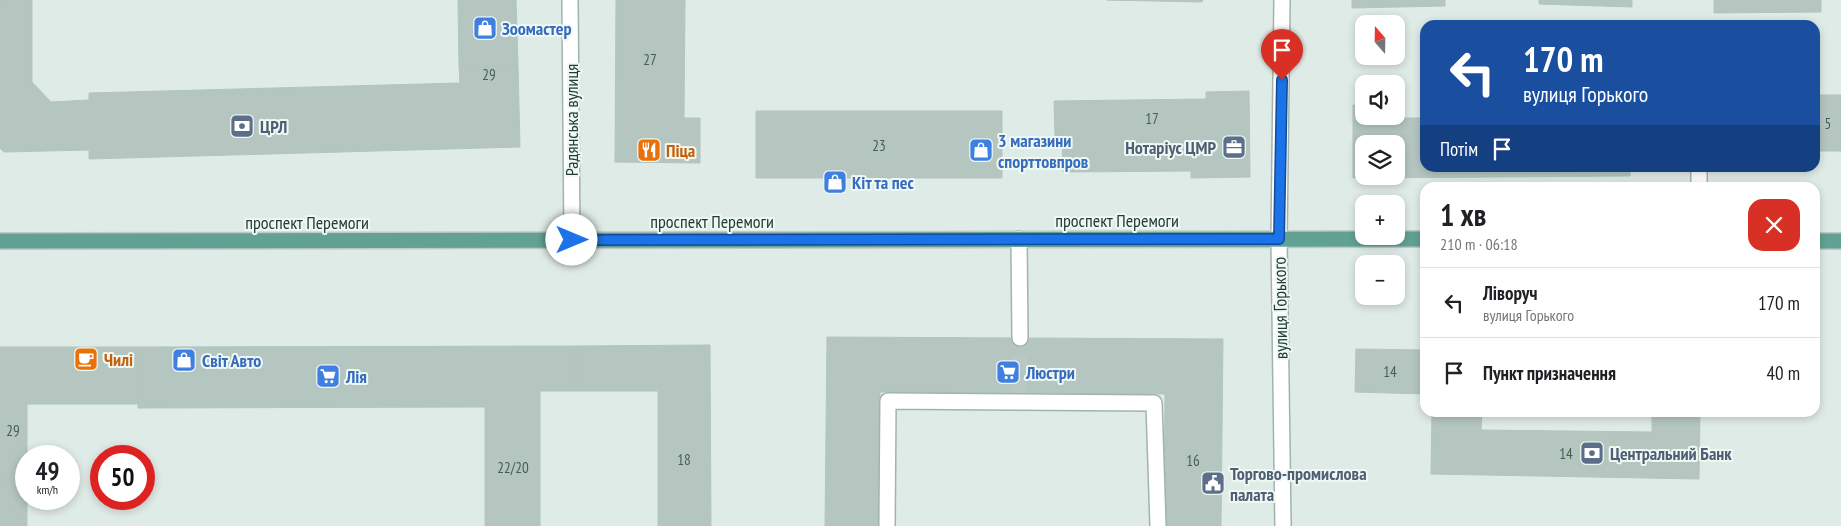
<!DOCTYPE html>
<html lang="uk">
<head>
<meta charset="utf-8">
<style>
  :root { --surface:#fff; --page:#f6f6f6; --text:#202124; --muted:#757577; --line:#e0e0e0 }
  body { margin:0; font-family:"PT Sans Narrow",sans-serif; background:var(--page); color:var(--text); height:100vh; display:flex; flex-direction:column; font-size:19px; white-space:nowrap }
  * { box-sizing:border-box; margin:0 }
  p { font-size:16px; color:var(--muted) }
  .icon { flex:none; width:28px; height:28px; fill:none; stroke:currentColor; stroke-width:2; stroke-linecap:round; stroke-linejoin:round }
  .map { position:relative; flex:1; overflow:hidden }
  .details { position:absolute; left:1420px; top:182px; width:400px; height:235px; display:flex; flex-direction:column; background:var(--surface); border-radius:15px; box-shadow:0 2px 8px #0003 }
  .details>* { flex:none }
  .top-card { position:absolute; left:1420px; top:20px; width:400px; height:152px; border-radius:15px; box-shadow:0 2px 8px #0003; background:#1a4fa0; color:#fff; overflow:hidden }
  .needle { width:32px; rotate:340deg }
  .fabs { position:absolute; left:1355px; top:15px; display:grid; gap:10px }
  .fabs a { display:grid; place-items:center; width:50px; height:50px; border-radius:10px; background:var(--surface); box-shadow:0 2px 8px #0003; font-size:25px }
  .speed { position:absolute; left:15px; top:445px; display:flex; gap:10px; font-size:25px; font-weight:700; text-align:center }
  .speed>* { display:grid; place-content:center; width:65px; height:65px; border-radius:50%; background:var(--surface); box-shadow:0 2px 8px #0003; line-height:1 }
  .speed small { font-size:12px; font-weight:400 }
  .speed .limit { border:8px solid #d22; background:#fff; color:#111 }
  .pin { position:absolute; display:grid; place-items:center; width:42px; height:42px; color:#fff; margin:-51px -21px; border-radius:50% 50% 50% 0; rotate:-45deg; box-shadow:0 0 5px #0007 }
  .pin .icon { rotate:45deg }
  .me { position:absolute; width:55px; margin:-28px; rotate:90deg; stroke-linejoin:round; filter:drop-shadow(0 0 4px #0008) }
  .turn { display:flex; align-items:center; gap:18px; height:105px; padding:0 20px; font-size:22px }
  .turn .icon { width:65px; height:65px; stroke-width:2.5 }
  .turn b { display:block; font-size:35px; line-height:42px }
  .then { display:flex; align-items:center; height:48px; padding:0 20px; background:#0003; gap:10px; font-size:19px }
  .round { display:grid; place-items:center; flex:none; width:52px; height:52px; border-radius:15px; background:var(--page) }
  .summary { display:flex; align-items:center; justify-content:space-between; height:85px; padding:0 20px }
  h1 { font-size:30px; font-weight:700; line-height:38px }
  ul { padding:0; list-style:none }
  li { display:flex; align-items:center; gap:15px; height:70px; padding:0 20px; border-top:1px solid var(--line) }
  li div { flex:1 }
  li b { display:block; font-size:19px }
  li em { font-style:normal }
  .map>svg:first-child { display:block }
  .building { fill:#b5c6c0; stroke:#b2c5be; fill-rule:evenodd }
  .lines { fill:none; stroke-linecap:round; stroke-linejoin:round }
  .minor-tunnel { stroke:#b9c8c4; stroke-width:15; stroke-dasharray:15 8; stroke-linecap:butt }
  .minor-casing { stroke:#a2b3ae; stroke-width:18 }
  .major-casing { stroke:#c1c8c7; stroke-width:18 }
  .minor { stroke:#fff; stroke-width:15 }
  .major { stroke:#62a295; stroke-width:15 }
  .route-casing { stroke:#114b97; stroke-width:12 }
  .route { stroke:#1a73e8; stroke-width:9 }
  .labels { text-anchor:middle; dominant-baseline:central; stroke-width:4; stroke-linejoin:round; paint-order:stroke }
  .number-label { font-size:15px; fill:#455e58 }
  .shop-label { font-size:18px; font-weight:bold; fill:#366cbe; stroke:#f0f8f4; text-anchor:start }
  .street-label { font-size:18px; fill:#203c36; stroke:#f0f8f4 }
  .service-label { font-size:18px; font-weight:bold; fill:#4e5e75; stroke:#f0f8f4; text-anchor:start }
  .food-label { font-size:18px; font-weight:bold; fill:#c56008; stroke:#f0f8f4; text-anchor:start }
</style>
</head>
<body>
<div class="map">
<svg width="1841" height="526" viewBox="0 0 1841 526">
  <rect width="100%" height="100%" fill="#dfebe7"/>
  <path class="building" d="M0 0H32V82L51 102 89 100V93L460 83 459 66 518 65 520 147 89 159V150L4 152 0 148Z
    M458 0H516L518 65 459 66Z
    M616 0H685L684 118H700V163L615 162Z
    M1107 0H1203L1202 2Z
    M1352 0H1445V6L1352 8Z
    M1539 0H1632V7L1539 4Z
    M1714 0H1821V12L1714 13Z
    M1249 91 1250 177 1191 178V171L1063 172 1062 136H1055L1054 101 1206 99V92Z
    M1815 95H1841V151H1815Z
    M1353 105H1364V116H1396L1397 105V118H1425V168H1630V176L1353 178ZM1364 144H1396V176H1364Z
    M756 111H1002V178H756Z
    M827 337 1223 339 1221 526H1164L1165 394 880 392 879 526H825Z
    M710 345 711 526H658V391H576V346Z
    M576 346V391H540V526H485V407L138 408V347Z
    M0 347H138V404H27V526H0Z
    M1356 349 1425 350V394L1355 392Z
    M1432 412H1482L1481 430 1652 432V412H1700L1699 479 1431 474Z"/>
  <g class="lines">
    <path class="minor-tunnel" d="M1019 393 1020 338"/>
    <g class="minor-casing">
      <path id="minor" d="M570 0 572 240
        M1282 0 1279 239 1283 526
        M1699 168V188
        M1019 239 1020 338
        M887 526 888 401 1154 403 1158 526"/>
    </g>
    <g class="major-casing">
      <path id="major" d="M0 241 1425 239
        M1815 241H1841"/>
    </g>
    <use href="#minor" class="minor"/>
    <use href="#major" class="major"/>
  </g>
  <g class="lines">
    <g class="route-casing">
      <path id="route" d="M572 240 1279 239 1282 80"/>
    </g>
    <use href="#route" class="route"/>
  </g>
  <defs>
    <g id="shop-square" transform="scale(1.25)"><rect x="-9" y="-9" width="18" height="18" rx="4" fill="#3f7fe0" stroke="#f0f8f4"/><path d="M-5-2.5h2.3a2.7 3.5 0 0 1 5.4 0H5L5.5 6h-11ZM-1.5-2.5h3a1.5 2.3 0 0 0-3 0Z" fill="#fff"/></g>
    <g id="bank-square" transform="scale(1.25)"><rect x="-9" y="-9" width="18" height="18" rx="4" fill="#5c6f8a" stroke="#f0f8f4"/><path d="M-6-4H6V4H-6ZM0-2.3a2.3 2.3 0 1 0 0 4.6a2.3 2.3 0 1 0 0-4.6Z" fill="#fff"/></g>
    <g id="office-square" transform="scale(1.25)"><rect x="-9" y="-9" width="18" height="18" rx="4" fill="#5c6f8a" stroke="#f0f8f4"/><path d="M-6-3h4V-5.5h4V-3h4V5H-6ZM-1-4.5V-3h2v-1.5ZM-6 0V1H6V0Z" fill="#fff"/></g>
    <g id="restaurant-square" transform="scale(1.25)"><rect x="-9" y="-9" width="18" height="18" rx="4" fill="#e8710a" stroke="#f0f8f4"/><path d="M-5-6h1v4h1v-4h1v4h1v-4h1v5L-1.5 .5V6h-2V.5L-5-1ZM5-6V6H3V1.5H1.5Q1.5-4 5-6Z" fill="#fff"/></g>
    <g id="cafe-square" transform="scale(1.25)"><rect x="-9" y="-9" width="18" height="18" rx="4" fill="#e8710a" stroke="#f0f8f4"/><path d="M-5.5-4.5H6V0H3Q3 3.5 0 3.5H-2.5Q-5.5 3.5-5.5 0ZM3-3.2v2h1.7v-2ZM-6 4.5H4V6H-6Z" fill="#fff"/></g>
    <g id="supermarket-square" transform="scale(1.25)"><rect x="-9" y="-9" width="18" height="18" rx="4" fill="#3f7fe0" stroke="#f0f8f4"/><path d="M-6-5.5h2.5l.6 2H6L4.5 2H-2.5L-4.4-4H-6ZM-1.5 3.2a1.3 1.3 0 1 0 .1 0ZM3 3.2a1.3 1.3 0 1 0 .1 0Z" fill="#fff"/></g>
    <g id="civic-square" transform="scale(1.25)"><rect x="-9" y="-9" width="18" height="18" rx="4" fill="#5c6f8a" stroke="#f0f8f4"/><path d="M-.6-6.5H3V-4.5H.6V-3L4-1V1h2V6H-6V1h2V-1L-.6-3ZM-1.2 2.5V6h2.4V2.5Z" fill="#fff"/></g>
  </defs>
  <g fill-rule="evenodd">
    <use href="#shop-square" x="485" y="28"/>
    <use href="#bank-square" x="242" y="126"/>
    <use href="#office-square" x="1234" y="147"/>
    <use href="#restaurant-square" x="649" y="150"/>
    <use href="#shop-square" x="981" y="150"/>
    <use href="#shop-square" x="835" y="182"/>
    <use href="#cafe-square" x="86" y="359"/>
    <use href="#shop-square" x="184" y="360"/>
    <use href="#supermarket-square" x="1008" y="372"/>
    <use href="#supermarket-square" x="328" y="376"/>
    <use href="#bank-square" x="1592" y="453"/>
    <use href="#civic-square" x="1213" y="483"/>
  </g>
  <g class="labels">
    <g class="number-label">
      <text x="650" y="59">27</text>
      <text x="489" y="74">29</text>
      <text x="1152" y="118">17</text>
      <text x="1828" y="123">5</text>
      <text x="879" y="145">23</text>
      <text x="1390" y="371">14</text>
      <text x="13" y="430">29</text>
      <text x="1566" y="453">14</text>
      <text x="684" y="459">18</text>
      <text x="1193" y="460">16</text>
      <text x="513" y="467">22/20</text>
    </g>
    <g class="shop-label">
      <text x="502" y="28">Зоомастер</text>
      <text x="998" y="140">3 магазини<tspan x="998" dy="21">спорттовпров</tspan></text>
      <text x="852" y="182">Кіт та пес</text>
      <text x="202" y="360">Світ Авто</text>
      <text x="1026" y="372">Люстри</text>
      <text x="346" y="376">Лія</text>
    </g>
    <g class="street-label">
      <text transform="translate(571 120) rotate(-90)">Радянська вулиця</text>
      <text x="1117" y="220">проспект Перемоги</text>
      <text x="712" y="221">проспект Перемоги</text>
      <text x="307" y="222">проспект Перемоги</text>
      <text transform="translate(1280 308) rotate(-91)">вулиця Горького</text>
    </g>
    <g class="service-label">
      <text x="260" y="126">ЦРЛ</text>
      <text x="1216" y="147" text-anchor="end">Нотаріус ЦМР</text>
      <text x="1610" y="453">Центральний Банк</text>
      <text x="1230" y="473">Торгово-промислова<tspan x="1230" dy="21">палата</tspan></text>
    </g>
    <g class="food-label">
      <text x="666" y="150">Піца</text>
      <text x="104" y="359">Чилі</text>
    </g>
  </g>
</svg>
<div class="fabs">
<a><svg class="needle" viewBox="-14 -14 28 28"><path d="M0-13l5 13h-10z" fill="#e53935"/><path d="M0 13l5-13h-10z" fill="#757577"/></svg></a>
<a><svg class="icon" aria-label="sound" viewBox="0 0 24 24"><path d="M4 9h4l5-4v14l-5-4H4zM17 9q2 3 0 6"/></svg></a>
<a><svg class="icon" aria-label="layers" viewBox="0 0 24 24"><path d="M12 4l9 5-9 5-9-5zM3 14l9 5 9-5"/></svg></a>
<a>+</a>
<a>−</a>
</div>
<div class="speed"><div>49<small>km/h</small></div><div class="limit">50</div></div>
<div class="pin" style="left:1282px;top:80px;background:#d93025"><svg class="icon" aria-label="arrive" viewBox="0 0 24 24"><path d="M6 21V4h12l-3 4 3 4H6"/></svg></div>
<svg class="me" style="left:572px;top:240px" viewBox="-20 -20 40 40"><circle r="19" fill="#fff"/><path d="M0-13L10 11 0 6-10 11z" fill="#1a73e8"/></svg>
<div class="top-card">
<div class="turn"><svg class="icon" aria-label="left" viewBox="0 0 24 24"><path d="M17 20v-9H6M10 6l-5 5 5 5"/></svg><div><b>170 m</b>вулиця Горького</div></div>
<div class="then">Потім<svg class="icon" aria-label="arrive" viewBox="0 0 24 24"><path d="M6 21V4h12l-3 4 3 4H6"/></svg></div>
</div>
<section class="details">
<div class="summary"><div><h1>1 хв</h1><p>210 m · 06:18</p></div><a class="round" style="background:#d93025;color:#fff"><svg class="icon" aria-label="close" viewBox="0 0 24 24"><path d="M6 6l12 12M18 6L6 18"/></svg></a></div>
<ul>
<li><svg class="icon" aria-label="left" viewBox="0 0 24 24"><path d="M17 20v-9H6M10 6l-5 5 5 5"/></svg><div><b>Ліворуч</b><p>вулиця Горького</p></div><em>170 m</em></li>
<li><svg class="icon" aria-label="arrive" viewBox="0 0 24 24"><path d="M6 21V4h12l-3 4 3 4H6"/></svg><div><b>Пункт призначення</b></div><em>40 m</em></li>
</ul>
</section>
</div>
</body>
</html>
